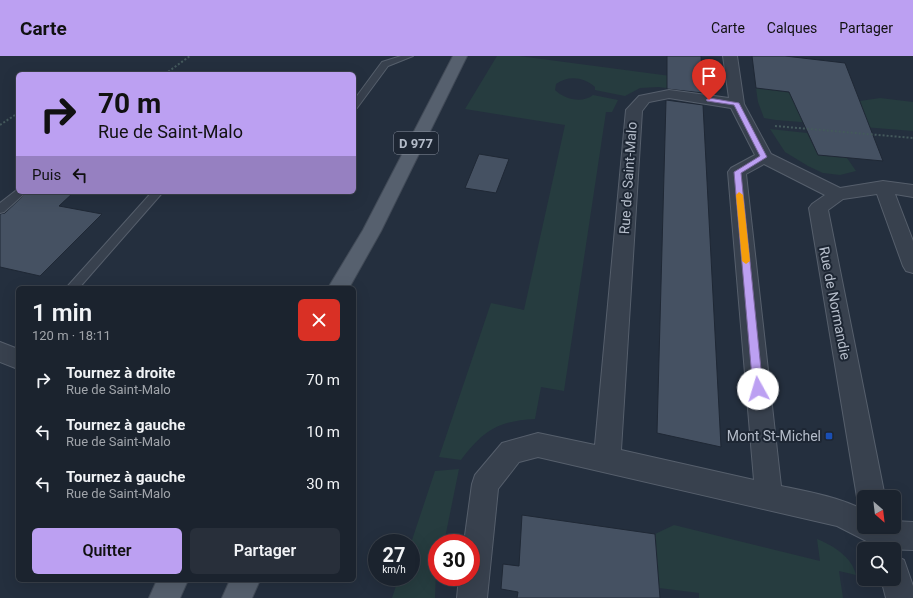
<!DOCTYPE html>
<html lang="fr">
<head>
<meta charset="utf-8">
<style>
  :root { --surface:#1b232e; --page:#282f3a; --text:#f1f3f6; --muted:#a0a4aa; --line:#39404a; --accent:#bca0f2 }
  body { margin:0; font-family:Roboto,sans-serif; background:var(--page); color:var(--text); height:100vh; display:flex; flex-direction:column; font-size:15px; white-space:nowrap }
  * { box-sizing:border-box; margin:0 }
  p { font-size:13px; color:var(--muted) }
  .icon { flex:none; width:22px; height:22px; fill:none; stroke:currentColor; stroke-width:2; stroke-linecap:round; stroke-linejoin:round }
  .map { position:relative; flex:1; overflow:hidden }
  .panel { position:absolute; left:16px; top:230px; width:340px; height:296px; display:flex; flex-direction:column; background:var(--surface); border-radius:6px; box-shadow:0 4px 16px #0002,0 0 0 1px var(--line) }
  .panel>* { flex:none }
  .hud { position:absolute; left:16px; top:16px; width:340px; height:122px; border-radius:6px; box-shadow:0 4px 16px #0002,0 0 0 1px var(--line); background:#bca0f2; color:#111; overflow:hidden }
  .needle { width:26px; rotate:152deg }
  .controls { position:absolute; left:857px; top:434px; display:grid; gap:8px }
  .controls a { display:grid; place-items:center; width:44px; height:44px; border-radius:6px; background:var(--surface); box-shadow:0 4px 16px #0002,0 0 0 1px var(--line); font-size:20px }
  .speed { position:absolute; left:368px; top:478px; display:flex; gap:8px; font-size:20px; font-weight:700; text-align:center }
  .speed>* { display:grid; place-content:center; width:52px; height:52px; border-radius:50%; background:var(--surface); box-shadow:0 4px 16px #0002,0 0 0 1px var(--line); line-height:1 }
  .speed small { font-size:10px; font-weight:400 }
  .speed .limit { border:6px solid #d22; background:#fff; color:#111 }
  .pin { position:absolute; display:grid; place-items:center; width:34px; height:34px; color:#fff; margin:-41px -17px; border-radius:50% 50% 50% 0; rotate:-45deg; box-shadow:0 0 4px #0007 }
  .pin .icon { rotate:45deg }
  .me { position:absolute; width:44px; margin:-22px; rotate:354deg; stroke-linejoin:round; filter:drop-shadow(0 0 3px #0008) }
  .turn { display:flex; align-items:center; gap:14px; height:84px; padding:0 16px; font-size:18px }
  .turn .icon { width:52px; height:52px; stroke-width:2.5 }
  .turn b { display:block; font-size:28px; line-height:34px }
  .then { display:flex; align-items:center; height:38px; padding:0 16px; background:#0003; gap:8px; font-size:15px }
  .round { display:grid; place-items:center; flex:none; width:42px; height:42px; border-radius:6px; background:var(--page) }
  .overview { display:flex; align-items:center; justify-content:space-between; height:68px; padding:0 16px }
  h1 { font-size:24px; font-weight:600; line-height:30px }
  .action { display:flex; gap:8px; margin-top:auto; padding:8px 16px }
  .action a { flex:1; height:46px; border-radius:6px; background:var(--accent); color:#111; font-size:16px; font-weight:600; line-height:46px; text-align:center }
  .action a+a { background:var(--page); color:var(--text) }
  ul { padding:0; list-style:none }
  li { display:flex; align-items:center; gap:12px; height:52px; padding:0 16px }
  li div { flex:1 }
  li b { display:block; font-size:15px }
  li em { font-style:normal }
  header { display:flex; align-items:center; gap:24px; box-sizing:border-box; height:56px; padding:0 20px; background:var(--accent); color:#111 }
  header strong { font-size:19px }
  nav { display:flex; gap:22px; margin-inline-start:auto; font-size:14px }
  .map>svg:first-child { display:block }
  .green { fill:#263c3f }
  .building { fill:#455162; stroke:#1f2835 }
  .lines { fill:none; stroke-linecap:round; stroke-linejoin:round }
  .lane-casing { stroke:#565f6c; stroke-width:2 }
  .street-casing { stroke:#565f6c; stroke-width:2 }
  .primary-casing { stroke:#414a57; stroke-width:2 }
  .path { stroke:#44595c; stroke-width:2; stroke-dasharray:2 2; stroke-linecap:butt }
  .lane { fill:#38414e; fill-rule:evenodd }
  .street { fill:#38414e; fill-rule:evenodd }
  .primary { fill:#56606e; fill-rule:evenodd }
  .route { fill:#bca0f2; stroke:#7a689d }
  .slow { fill:#f59e0b }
  .transit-dot { fill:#1a4fb4; stroke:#1d2633; stroke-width:1.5 }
  .labels { text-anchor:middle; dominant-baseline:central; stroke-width:4; stroke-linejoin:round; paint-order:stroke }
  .shield { fill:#1d2633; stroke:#878f9c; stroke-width:1 }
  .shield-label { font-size:13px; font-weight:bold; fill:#b4bcc9 }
  .street-label { font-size:14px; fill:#b4bcc9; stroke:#1d2633 }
  .poi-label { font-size:14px; fill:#b4bcc9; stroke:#1d2633; text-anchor:end }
</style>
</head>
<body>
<header>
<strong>Carte</strong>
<nav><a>Carte</a><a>Calques</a><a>Partager</a></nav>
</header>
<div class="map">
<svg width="913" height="542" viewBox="0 0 913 542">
  <rect width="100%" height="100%" fill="#242f3e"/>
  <path class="green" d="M497 0H519L716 26 714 34 709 37 658 31 640 32 625 40 595 34V31C584 21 568 19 556 28L555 34C564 43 582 48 593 39L618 44 612 56H606L564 335 541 331 535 363C497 365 483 375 461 404L439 401 491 247 524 254 565 69 465 53Z
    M756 32 860 45 880 42 913 46V75L776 64 764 62 758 46Z
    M770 73 807 77 818 99 847 102 856 115 840 119 823 117 808 110 785 96Z
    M459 413 444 487H437L435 542H392L399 521H411V487L435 415Z
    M674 469 820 505 817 483C834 490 852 501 856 519L839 515 843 542H699V537L659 532 655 478Z"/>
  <path class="building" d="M667 0H701L703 37 667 33Z
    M752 0H785L845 7 883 105 818 99 789 36 756 32Z
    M666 44 703 49 721 391 657 377Z
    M479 98 509 103 496 137 465 132Z
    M27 136H74L59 150 102 158 40 220 0 211V158L5 157Z
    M522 459 655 478 660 542H517L518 536 501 533 503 508 519 510Z"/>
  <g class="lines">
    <g class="lane-casing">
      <path id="lane" d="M401 0H413L388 10 357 52 354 53V44L382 6Z
        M18 133V136H26L4 156 0 157V147Z
        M152 136H163L79 232H66Z"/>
    </g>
    <g class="street-casing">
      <path id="street" d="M723 0H737L744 48 771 98 840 132 883 125 913 129V141L895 138 913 185V217L906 215 903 210 877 138 843 143 828 154 885 441H864V452L861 451 857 441 809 152 812 148 825 139 764 108 746 118 781 430C810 436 838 441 864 454V471H894V465L913 466V494L882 493 837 470 538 401 519 406 498 433 487 542H457L459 521H471V487H464L472 428 475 419 502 387 538 377 595 389 626 54 639 40 669 34 729 42ZM669 42 731 52 755 99 731 112 728 116 754 424 621 394 642 55 649 46Z
        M0 286 18 293V313L0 306Z
        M894 499 904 504 913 530V542H886L881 523H894Z"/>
    </g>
    <g class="primary-casing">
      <path id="primary" d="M453 0H467L381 175 349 232H328L363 174Z
        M157 524H188L180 542H149Z
        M230 524H260L252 542H222Z"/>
    </g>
    <path class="path" d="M165 18 190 0
      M0 69 18 57
      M775 70 913 82"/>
    <use href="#lane" class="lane"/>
    <use href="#street" class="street"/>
    <use href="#primary" class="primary"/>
  </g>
  <path class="route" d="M709 42 739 47 767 101 741 117 763 333 762 336 758 337 755 336 753 333 734 116 760 100 734 49 707 45 706 44Z"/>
  <path class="slow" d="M739 136 743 139 750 205 746 208 742 205 736 139Z"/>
  <rect class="transit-dot" x="825" y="376" width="8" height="8" rx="2"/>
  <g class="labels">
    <rect class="shield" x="394" y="76" width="44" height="22" rx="3"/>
    <g class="shield-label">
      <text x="416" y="87">D 977</text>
    </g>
    <g class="street-label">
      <text transform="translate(628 122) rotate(-86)">Rue de Saint-Malo</text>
      <text transform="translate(835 247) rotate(79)">Rue de Normandie</text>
    </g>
    <g class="poi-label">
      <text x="821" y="380">Mont St-Michel</text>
    </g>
  </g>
</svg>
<div class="controls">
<a><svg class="needle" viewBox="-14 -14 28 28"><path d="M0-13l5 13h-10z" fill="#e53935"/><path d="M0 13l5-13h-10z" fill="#a0a4aa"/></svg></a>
<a><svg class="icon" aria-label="search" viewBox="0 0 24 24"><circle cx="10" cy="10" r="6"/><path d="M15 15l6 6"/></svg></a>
</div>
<div class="speed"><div>27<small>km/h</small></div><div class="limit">30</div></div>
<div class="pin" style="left:709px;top:44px;background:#d93025"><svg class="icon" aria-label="arrive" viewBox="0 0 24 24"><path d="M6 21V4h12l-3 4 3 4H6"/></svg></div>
<svg class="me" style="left:758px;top:333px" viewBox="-20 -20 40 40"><circle r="19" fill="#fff"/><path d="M0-13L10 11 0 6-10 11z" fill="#bca0f2"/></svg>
<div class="hud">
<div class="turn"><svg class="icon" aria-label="right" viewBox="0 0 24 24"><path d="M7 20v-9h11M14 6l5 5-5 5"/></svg><div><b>70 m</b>Rue de Saint-Malo</div></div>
<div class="then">Puis<svg class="icon" aria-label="left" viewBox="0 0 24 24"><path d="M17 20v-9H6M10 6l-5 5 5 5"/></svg></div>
</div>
<section class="panel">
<div class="overview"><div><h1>1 min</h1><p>120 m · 18:11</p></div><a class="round" style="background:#d93025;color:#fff"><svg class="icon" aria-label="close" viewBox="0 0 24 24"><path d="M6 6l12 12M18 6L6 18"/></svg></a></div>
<ul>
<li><svg class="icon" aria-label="right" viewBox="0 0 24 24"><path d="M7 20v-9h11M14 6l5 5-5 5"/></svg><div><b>Tournez à droite</b><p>Rue de Saint-Malo</p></div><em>70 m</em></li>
<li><svg class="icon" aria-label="left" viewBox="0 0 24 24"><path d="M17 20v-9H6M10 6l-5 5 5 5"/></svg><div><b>Tournez à gauche</b><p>Rue de Saint-Malo</p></div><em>10 m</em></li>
<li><svg class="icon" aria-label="left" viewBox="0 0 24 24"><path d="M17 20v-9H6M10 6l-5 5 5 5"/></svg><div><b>Tournez à gauche</b><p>Rue de Saint-Malo</p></div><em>30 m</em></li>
</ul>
<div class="action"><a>Quitter</a><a>Partager</a></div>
</section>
</div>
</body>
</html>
